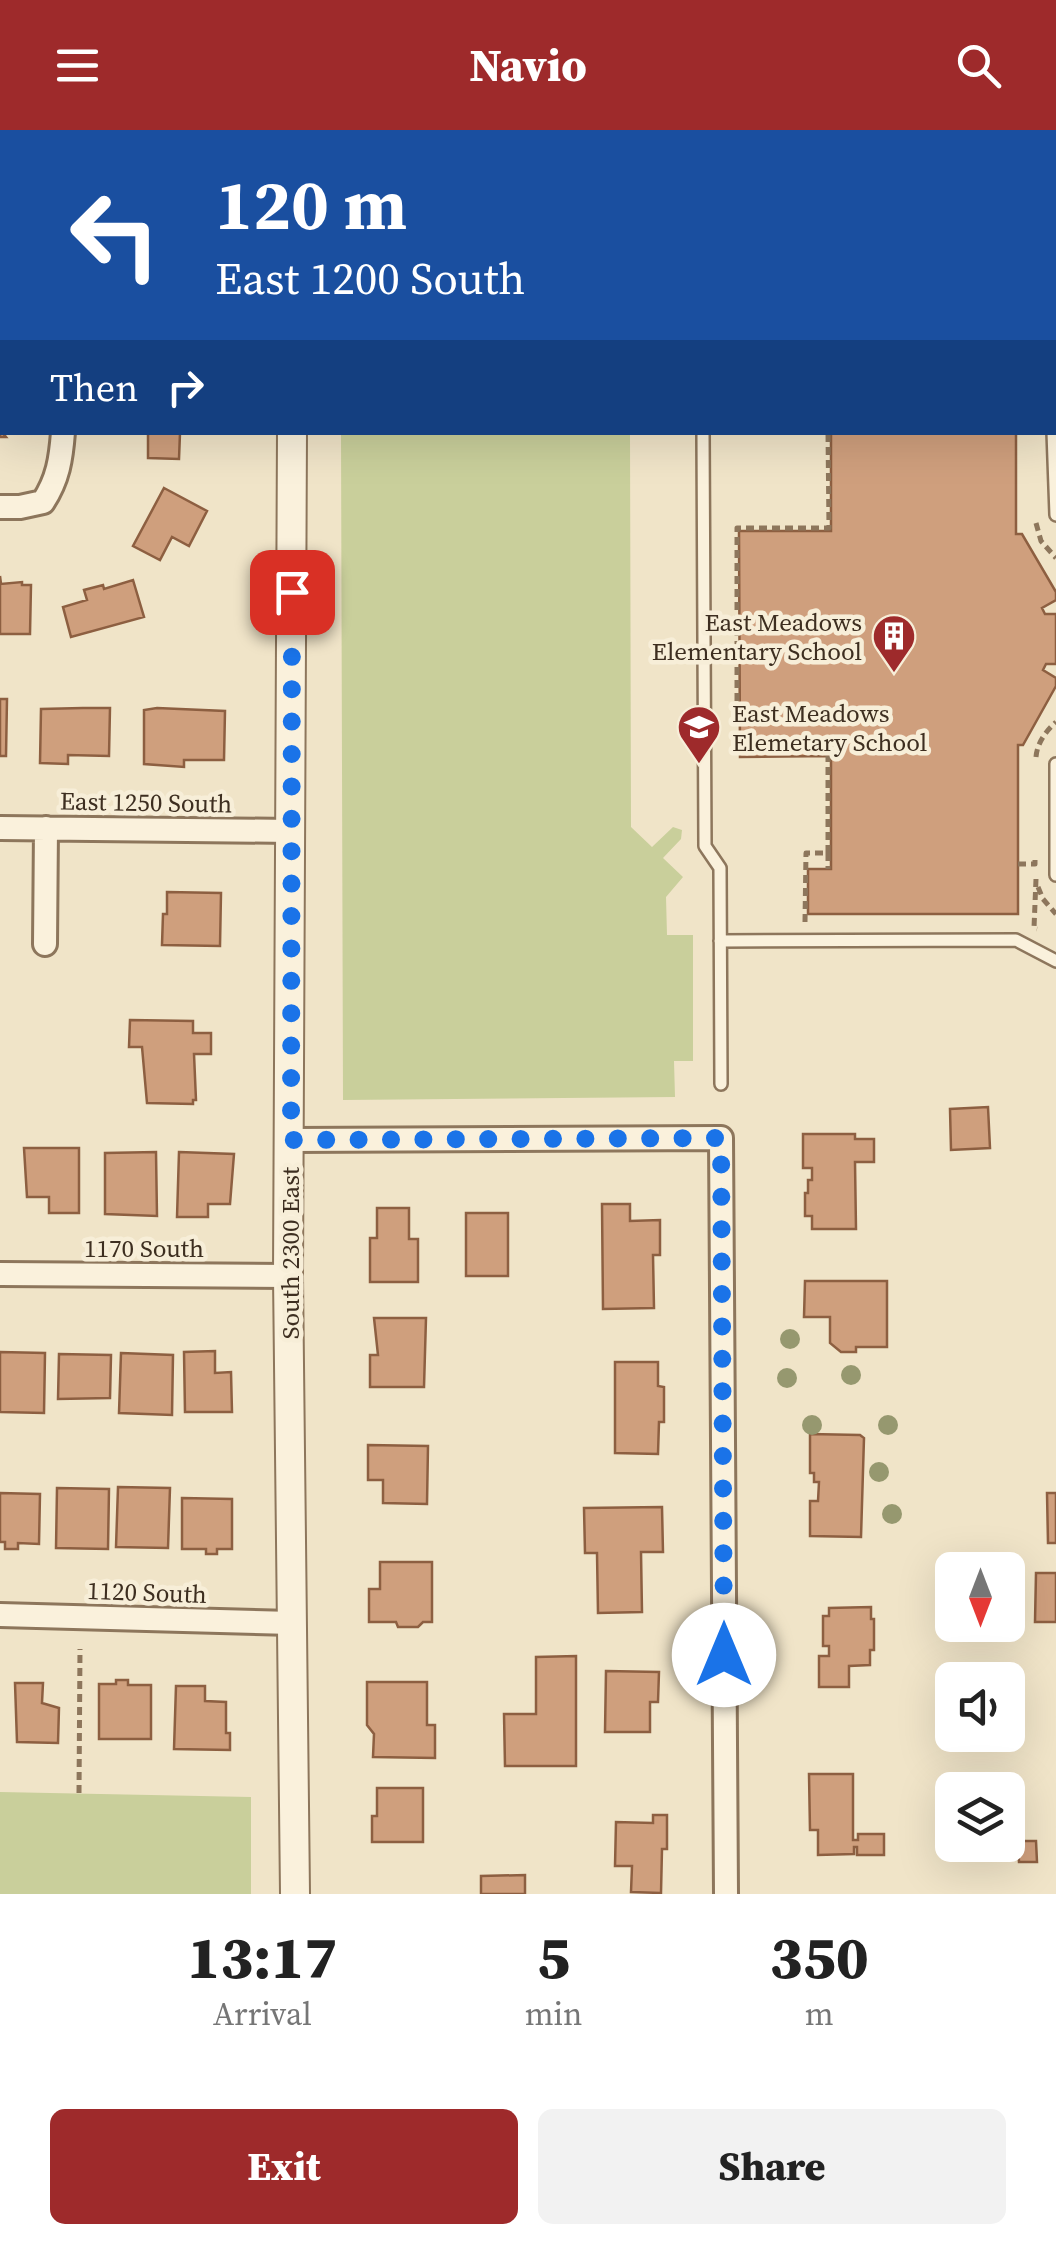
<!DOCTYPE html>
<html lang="en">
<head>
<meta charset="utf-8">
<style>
  :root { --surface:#fff; --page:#f2f2f2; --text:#222; --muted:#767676; --accent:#9e2a2b }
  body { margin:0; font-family:"Source Serif 4",serif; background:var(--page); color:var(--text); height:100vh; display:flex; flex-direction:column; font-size:38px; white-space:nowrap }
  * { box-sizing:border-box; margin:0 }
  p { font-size:32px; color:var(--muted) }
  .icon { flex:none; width:55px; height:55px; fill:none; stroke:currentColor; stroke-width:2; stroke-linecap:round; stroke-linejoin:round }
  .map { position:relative; height:1764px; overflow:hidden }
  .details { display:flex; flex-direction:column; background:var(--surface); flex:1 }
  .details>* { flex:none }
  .hud { position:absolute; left:0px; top:0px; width:1058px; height:305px; box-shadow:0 10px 40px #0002; background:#1a4fa0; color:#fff; overflow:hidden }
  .needle { width:65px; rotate:180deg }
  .fabs { position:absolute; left:935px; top:1422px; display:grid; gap:20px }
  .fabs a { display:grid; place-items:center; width:90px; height:90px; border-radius:15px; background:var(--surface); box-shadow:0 10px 40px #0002; font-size:50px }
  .pin { position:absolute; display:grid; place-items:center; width:85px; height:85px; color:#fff; margin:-42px; border-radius:20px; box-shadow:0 5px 15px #0006 }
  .me { position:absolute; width:110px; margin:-55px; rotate:0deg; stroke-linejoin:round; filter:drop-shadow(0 0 8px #0008) }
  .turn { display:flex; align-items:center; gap:35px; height:210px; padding:0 50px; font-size:45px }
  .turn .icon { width:130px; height:130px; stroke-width:2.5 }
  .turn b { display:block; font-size:70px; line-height:85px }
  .then { display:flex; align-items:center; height:95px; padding:0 50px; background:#0003; gap:20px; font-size:38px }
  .eta { display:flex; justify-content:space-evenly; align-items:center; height:170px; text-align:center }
  .eta b { font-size:60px; font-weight:800; line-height:70px }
  .cta { display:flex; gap:20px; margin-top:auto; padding:20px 50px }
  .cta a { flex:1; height:115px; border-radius:15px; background:var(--accent); color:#fff; font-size:40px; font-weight:800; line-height:115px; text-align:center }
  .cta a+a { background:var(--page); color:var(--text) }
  header { display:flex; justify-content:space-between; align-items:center; height:130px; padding:0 50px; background:var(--accent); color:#fff; font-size:45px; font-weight:800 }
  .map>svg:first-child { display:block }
  .green { fill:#c9cf9b }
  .building { fill:#cf9f7d; stroke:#8d5f41; stroke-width:2.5 }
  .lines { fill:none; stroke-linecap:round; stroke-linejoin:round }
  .service-casing { stroke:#8d765c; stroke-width:16 }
  .minor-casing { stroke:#8d765c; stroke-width:28 }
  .tertiary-casing { stroke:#8d765c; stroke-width:32 }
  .path { stroke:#8d765c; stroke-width:5; stroke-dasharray:8 5; stroke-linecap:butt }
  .service { stroke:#faf1dc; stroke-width:11 }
  .minor { stroke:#faf1dc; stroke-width:22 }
  .tertiary { stroke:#faf1dc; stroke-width:28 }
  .tree { fill:#96986f }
  .route { stroke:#1a73e8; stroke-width:18; stroke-dasharray:0 32.4 }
  .labels { text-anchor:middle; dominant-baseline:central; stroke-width:9; stroke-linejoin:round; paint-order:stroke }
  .poi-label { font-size:25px; fill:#3d2e20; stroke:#f7eed8; text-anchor:end }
  .street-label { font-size:25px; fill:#3d2e20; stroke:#f7eed8 }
</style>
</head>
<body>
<header><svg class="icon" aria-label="menu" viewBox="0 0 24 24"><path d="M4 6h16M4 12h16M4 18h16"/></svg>Navio<svg class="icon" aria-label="search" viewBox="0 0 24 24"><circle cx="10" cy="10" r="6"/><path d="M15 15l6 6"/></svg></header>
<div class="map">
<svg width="1056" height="1764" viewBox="0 0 1056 1764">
  <rect width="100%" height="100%" fill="#f0e4c8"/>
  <path class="green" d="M341 303H630L631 697 652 717 673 697 682 700 681 709 663 728 683 747 666 767 667 805H693V931H674L675 967 343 970Z
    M0 1662 251 1667V1764H0Z"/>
  <path class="building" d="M160 0H201L202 2H161Z
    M366 0H424V2H366Z
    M444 0H506V2H444Z
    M0 182H2V234H0Z
    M0 267H2V302L6 307H0Z
    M148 302H197L180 303 179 329 148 328Z
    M831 302H1016V404H1022L1056 462V470L1042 478 1045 484H1056V534H1046L1043 540 1056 548V556L1023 615H1018V784H808V739H831V626L740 627 739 401H831Z
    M164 358 207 381 189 416 172 407 160 430 133 416Z
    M0 446 1 454 22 452V455H31L30 504H0Z
    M133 450 144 487 71 507 63 477 87 470 84 460 103 455 104 459Z
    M0 569H7L6 626H0Z
    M83 578H110L109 626 68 625V634L40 633 41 579Z
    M157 578 225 581 224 630H184V637L144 634V580Z
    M167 762 221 763 220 816 162 815 163 784H167Z
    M130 890 193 891V903H211V924H194L196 970H193V974L147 973 142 917H129Z
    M988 977 990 1018 951 1020 950 979Z
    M803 1004H855V1009H874V1032H855L856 1099H812V1086H805V1063H808V1050H812V1038H803Z
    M24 1018H79V1083H49V1067H27Z
    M156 1022 157 1086 105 1084V1023Z
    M179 1022 234 1024 230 1074H208V1087H177Z
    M602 1074H630V1091L660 1090V1125H653L654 1178 603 1179Z
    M377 1078H409V1109H418V1152H370V1108H377Z
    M466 1083H508V1146H466Z
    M805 1151H887V1217H856V1222H841L830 1213V1187H804Z
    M374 1188H426L424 1257H370V1225H378Z
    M215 1221V1243L231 1242 232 1282H185L184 1222Z
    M0 1222 45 1223 44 1283 0 1282Z
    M121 1223 173 1225 172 1285 119 1283Z
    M59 1224 111 1225 110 1268 58 1269Z
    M615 1232H658V1256L664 1257V1292H659L658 1324 615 1323Z
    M810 1304 860 1305 864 1308 861 1407 810 1406V1371H818L819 1352H814V1343H810Z
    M368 1315 428 1316 427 1374 383 1373V1350H368Z
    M118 1357 170 1358 168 1418 116 1417Z
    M57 1358 109 1359 108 1419 56 1418Z
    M0 1363 40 1364 39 1414 18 1413V1419H5V1412H0Z
    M1047 1363H1056V1413H1048Z
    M182 1368 232 1369V1419H217V1424H206V1419H182Z
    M662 1377 663 1422H641L642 1482 598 1483 597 1423H585L584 1378Z
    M380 1432H432V1492H423L418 1497H398L396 1492H369V1459H380Z
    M1036 1443H1056V1492H1035Z
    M871 1477V1489H874V1520H870V1535L849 1536V1557H819V1526H829V1516H823V1486H829V1478Z
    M576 1526V1636H505L504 1584H536V1527Z
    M606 1541 659 1542 658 1572H650V1602H605Z
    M116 1550H128V1555H151V1609H99V1554H116Z
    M367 1552H427V1595H435V1628L373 1627 374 1604 367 1595Z
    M15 1553H43L42 1573 59 1578 58 1613 17 1612Z
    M176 1556H205V1571L226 1572V1603H230V1620L174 1619Z
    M809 1644H853V1710H858V1704H884V1725H857V1717H854V1724L818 1725V1700H810Z
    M377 1658H423V1712H372V1686H377Z
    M653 1685H667V1719H662L661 1763 631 1762 632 1736H615L616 1692 653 1693Z
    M1018 1711H1036L1037 1732H1019Z
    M525 1745V1764H481V1746Z"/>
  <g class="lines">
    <g class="service-casing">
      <path id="service" d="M1055 143H1056
        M1055 179 1056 173
        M703 302 705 716 720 738 721 954
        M1053 302 1056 385
        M1056 634V745
        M720 811 1016 810 1056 831"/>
    </g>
    <g class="minor-casing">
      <path id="minor" d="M0 28H2
        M0 377H20L43 372C58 349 61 329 63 302
        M0 698 292 701
        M45 814 46 698
        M291 1010 721 1008 726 1764
        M0 1144 288 1146
        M0 1485 292 1493"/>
    </g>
    <g class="tertiary-casing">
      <path id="tertiary" d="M289 0V2
        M292 302 288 1146 295 1764"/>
    </g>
    <path class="path" d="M1036 393 1041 411 1056 428
      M737 584V398H829L828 302
      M1036 627C1037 613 1046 601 1056 592
      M828 723V739
      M1018 734H1035V728
      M1036 749 1034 798 1037 799
      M1038 757 1043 769 1056 784
      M805 792 806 723H828V626
      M79 1663 80 1519"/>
    <use href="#service" class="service"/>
    <use href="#minor" class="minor"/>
    <use href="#tertiary" class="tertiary"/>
  </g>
  <g class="tree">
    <circle cx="790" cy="1209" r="10"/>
    <circle cx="851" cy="1245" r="10"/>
    <circle cx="787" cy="1248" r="10"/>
    <circle cx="812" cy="1295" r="10"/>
    <circle cx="888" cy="1295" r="10"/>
    <circle cx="879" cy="1342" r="10"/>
    <circle cx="892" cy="1384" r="10"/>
  </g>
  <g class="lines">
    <path class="route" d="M292 462 291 1010 721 1008 724 1525"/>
  </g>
  <defs>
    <g id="building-pin" transform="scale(2.25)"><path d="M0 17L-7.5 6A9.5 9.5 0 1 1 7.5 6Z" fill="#9e2a2b" stroke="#f7eed8"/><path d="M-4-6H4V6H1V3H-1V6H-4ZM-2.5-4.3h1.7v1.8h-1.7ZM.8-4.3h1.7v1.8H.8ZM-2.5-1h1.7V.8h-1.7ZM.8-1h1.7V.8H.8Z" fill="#fff"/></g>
    <g id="school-pin" transform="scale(2.25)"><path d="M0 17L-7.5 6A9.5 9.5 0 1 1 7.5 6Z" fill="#9e2a2b" stroke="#f7eed8"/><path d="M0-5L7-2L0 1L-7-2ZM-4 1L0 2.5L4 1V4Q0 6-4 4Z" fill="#fff"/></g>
  </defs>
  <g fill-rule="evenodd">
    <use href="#building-pin" x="894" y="506"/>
    <use href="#school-pin" x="699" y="597"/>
  </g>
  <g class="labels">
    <g class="poi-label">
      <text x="862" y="492">East Meadows<tspan x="862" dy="29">Elementary School</tspan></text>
      <text x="732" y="583" text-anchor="start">East Meadows<tspan x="732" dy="29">Elemetary School</tspan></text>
    </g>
    <g class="street-label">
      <text transform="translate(146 672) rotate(1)">East 1250 South</text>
      <text x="144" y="1118">1170 South</text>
      <text transform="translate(290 1123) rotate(-90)">South 2300 East</text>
      <text transform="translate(147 1462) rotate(2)">1120 South</text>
    </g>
  </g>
</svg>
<div class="fabs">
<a><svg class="needle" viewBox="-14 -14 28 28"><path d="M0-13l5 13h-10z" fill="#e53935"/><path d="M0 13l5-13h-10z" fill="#767676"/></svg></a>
<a><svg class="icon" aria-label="sound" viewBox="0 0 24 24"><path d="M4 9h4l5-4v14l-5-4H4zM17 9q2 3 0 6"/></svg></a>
<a><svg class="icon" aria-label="layers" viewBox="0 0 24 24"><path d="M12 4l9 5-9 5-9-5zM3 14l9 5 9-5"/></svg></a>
</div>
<div class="pin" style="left:292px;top:462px;background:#d93025"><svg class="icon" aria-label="arrive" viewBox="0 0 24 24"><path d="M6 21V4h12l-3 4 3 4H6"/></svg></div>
<svg class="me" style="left:724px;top:1525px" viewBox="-20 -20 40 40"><circle r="19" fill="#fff"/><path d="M0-13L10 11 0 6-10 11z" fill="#1a73e8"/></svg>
<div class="hud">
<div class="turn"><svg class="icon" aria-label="left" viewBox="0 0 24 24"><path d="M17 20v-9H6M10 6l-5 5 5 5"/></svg><div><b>120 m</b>East 1200 South</div></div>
<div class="then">Then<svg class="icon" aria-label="right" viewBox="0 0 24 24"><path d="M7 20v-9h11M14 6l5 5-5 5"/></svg></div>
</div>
</div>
<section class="details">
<div class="eta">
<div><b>13:17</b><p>Arrival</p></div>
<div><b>5</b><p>min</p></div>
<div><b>350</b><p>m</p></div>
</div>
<div class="cta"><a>Exit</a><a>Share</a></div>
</section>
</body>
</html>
